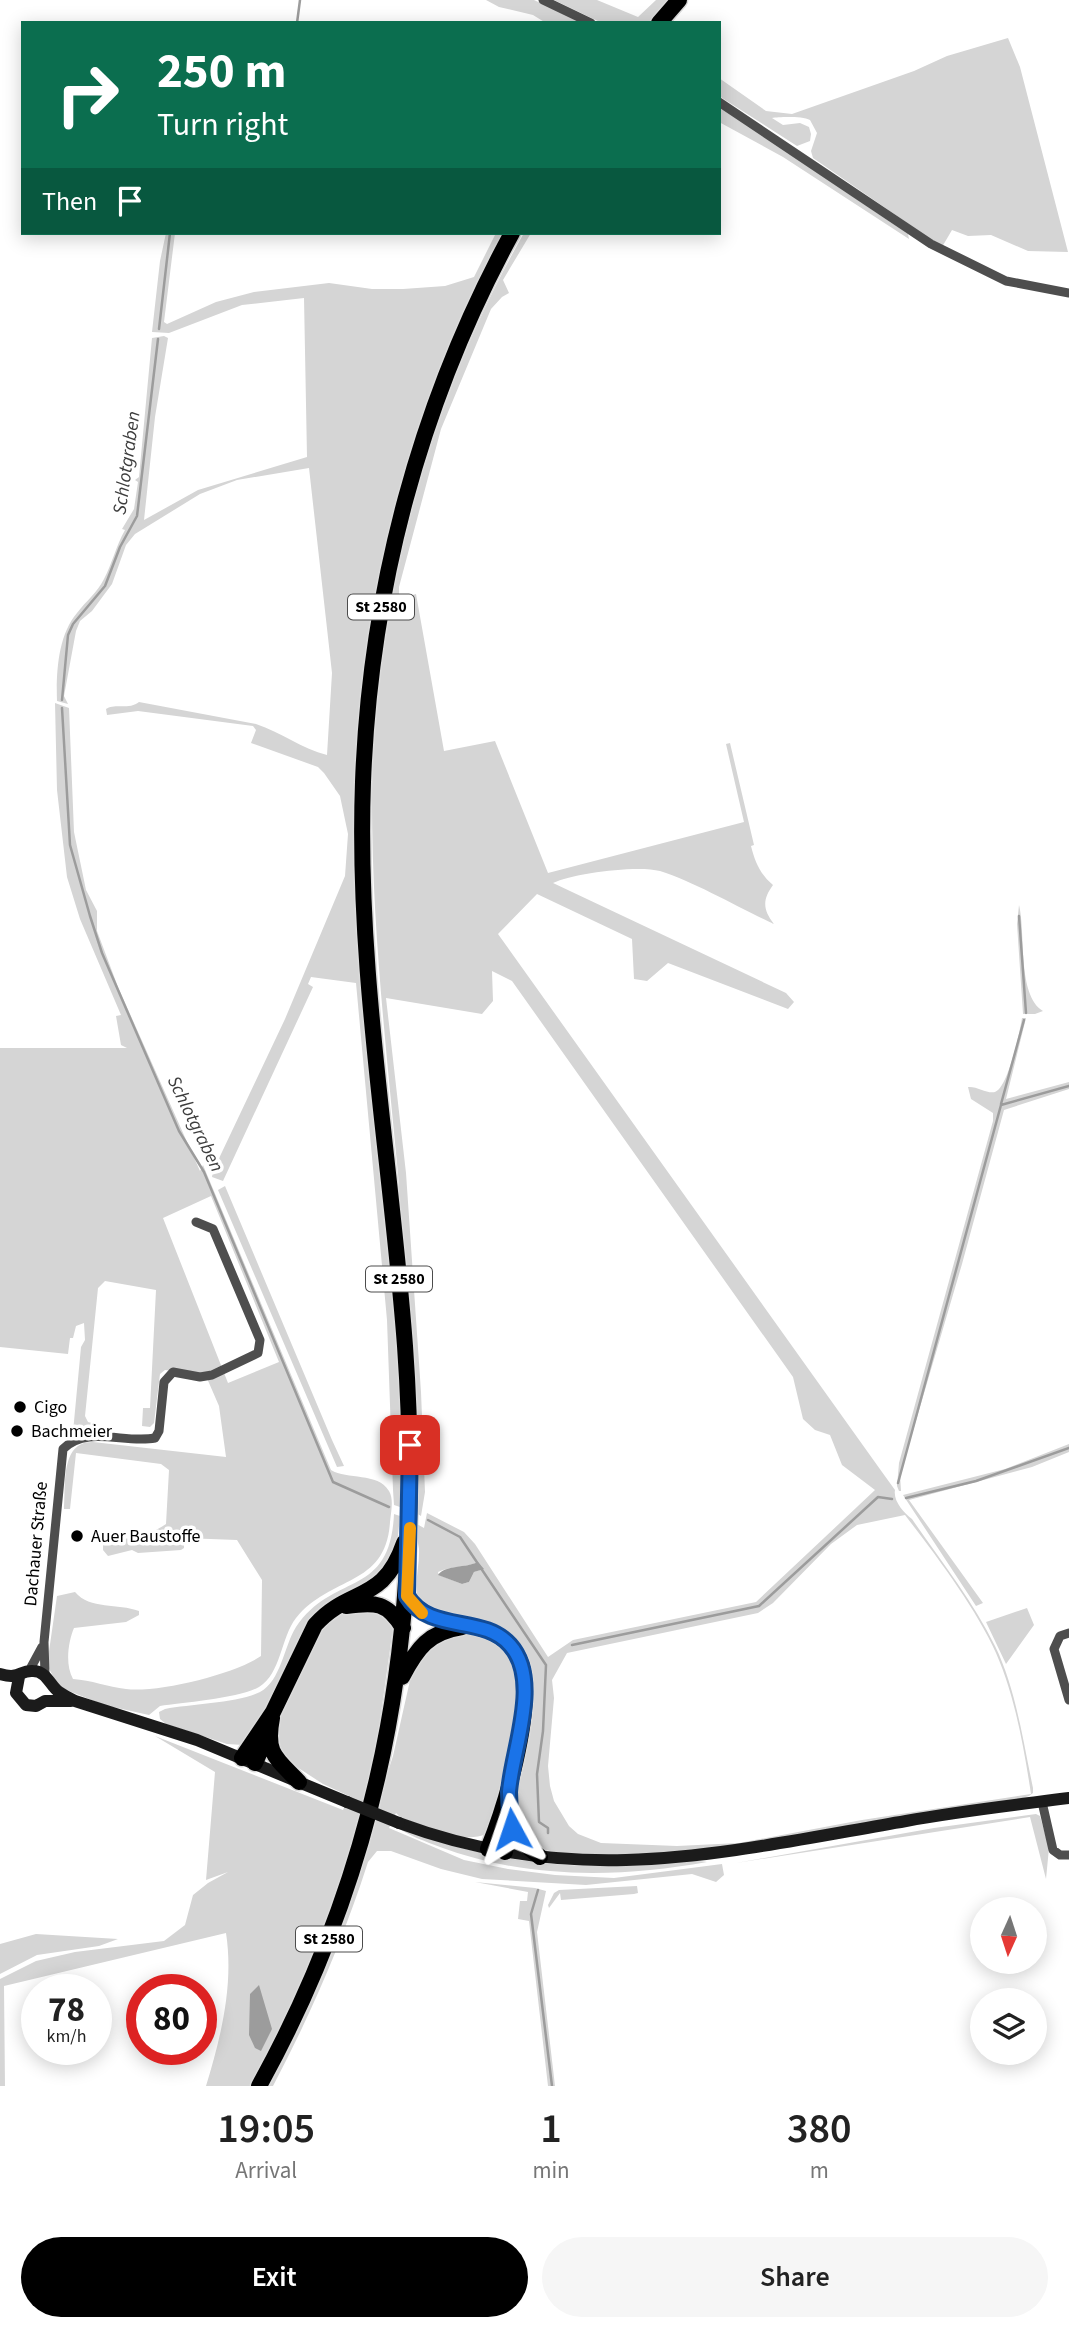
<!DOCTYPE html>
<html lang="en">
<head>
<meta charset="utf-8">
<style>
  :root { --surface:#fff; --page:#f6f6f6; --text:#222; --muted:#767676; --accent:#000 }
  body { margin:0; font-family:"Source Sans 3",sans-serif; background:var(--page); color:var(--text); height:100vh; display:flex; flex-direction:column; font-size:26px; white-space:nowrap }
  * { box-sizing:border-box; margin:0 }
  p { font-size:23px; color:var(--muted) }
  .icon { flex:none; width:38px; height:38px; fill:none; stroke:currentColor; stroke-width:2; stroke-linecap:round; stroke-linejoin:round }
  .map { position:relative; height:2086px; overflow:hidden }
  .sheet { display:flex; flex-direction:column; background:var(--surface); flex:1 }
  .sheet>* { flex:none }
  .hud { position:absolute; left:21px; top:21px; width:700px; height:214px; border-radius:0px; box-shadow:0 4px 18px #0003; background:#0b6e4f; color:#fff; overflow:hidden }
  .needle { width:46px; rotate:183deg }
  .buttons { position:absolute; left:970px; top:1897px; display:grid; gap:14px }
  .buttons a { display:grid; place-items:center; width:77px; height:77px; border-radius:50%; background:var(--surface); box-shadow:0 4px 18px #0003; font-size:35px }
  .speed { position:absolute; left:21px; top:1974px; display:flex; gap:14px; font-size:35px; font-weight:700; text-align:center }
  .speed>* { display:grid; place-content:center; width:91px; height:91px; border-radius:50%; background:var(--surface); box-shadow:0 4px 18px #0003; line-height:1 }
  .speed small { font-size:18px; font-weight:400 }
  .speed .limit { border:10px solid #d22; background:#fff; color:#111 }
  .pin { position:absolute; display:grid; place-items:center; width:60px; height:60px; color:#fff; margin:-30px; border-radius:14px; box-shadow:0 4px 10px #0006 }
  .me { position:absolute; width:77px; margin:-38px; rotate:355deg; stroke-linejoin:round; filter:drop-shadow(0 0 5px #0008) }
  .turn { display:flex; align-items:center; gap:24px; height:147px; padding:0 21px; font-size:32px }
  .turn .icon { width:91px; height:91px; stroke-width:2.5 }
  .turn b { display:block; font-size:49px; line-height:60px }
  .then { display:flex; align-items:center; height:66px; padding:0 21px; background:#0003; gap:14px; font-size:26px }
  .eta { display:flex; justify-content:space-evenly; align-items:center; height:119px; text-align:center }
  .eta b { font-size:42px; font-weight:600; line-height:49px }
  .action { display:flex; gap:14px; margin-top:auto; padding:14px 21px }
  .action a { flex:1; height:80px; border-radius:42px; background:var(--accent); color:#fff; font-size:28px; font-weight:600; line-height:80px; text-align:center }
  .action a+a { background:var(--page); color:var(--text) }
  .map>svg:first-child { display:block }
  .green { fill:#d5d5d5; fill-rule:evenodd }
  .water { fill:#9c9c9c }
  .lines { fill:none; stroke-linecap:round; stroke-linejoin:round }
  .stream { stroke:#9c9c9c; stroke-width:2.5 }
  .highway-casing { stroke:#dbdbdb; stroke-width:19 }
  .street { stroke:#4e4e4e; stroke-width:9 }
  .secondary { stroke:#1b1b1b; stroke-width:12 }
  .highway { stroke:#000; stroke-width:16 }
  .secondary-bridge { stroke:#1b1b1b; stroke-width:12 }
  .route-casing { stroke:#114b97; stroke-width:18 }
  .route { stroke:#1a73e8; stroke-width:12 }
  .slow { stroke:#f59e0b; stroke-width:12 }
  .poi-dot { fill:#000; stroke:#fff; stroke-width:2.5 }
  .labels { text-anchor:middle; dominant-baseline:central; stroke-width:7; stroke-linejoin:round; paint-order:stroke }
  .shield { fill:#fff; stroke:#4c4c4c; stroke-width:2 }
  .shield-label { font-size:16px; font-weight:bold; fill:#000 }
  .poi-label { font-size:18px; fill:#000; stroke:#fff; text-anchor:start }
  .street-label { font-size:18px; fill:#000; stroke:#fff }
  .water-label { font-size:19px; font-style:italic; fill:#3d3d3d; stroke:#fff }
</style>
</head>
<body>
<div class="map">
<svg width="1069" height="2086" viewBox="0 0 1069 2086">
  <rect width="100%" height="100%" fill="#fff"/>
  <path class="green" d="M486 0H534L583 23H546L533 15 499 7Z
    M554 0H597L638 17 656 0H669L650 23H602Z
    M1008 38 1020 67 1068 252 1028 251 991 235 968 236 952 230 942 247 813 158 811 151 817 133 810 120C802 116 779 117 772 118L783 125 800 123 809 127 811 134 810 141 797 146 719 96V78L766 111 792 114 914 71 947 56Z
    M719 106 908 234 909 239 783 157 719 122Z
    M166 233H175L164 322 167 324 216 302 254 292 329 283 372 289H403L445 286 474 277 496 233H505L445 363 361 721 387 1218 404 1423 400 1507 394 1505 393 1490 387 1320 356 983 311 977 308 984 313 987 223 1181 212 1177 213 1171 285 1019 345 876 348 834 340 796 324 773 318 767 251 743 256 730 253 726 138 711 107 715 106 709C114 703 130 710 139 702L256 724C281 732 302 749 327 755L332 673 309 468 237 480 200 494 135 534 126 545 112 584 92 611 80 621 76 631 64 696 68 704 57 701C56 673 58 635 77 613 86 601 97 593 104 579 112 564 116 546 125 530L122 529 134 509 138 482 135 480 139 477 152 338 164 336 168 338 155 417 144 520 198 490 307 457 304 298 242 305 169 333 152 332 160 261Z
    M518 233H520C431 404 374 590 370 784 367 920 384 1055 396 1190L399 1187 398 1174C386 1046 371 918 372 789 375 598 429 399 524 233H531L503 280 509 293 502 297 491 309 441 429 399 587V599L416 594 444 751 495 741 548 873 744 822 726 744 730 743 754 845 751 846C755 862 760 874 773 885 762 900 763 910 774 924 739 908 695 882 660 871 638 865 573 873 553 883L786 993 794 1002 788 1009 668 963 647 981 634 979 632 939 537 894 498 934 882 1472 895 1490C893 1501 904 1513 912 1519 940 1560 973 1601 995 1646 1016 1689 1023 1741 1033 1788V1793L1029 1796C991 1808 939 1811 898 1818 833 1829 556 1892 517 1831 496 1800 545 1702 522 1654 500 1608 429 1627 419 1602 413 1586 420 1565 419 1549 418 1540 415 1532 415 1523L424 1528 427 1513 464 1532 475 1544 548 1657 573 1640 756 1602 875 1490 842 1465 830 1435 815 1430 803 1419 793 1377 512 981 492 971 493 1001 482 1014 386 998 406 1173 421 1392 425 1492 421 1516 416 1513C415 1436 412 1360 405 1284 389 1118 364 952 368 786 372 591 428 404 518 233ZM905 1515C935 1554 976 1608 996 1653 1015 1696 1024 1748 1031 1794L862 1820 739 1843 677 1846 601 1843 578 1834 569 1826 554 1801 550 1786 548 1766 554 1698 552 1680 567 1653 758 1613 773 1603 831 1544 857 1525ZM478 1562 483 1569 474 1572 469 1582 462 1584 439 1575 438 1572C451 1566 465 1568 478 1562Z
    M55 703 69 708 74 832 86 890 97 911V931L118 987 200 1171 203 1165 331 1470C347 1480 378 1472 389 1491 394 1499 391 1512 390 1522 386 1587 331 1575 296 1618 281 1637 281 1674 259 1687 241 1698 182 1703 160 1706L149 1715 104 1705 59 1687 47 1665 57 1596 75 1592C90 1610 118 1603 139 1611V1615L126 1622 74 1628C68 1642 65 1665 73 1679 91 1680 108 1687 126 1689 158 1693 235 1674 261 1656L262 1580 237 1540 184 1538V1548L181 1550 138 1553 132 1550 108 1556 103 1550V1543C112 1537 121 1540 132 1538 144 1536 156 1531 166 1524L169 1470 161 1464 76 1453 70 1509H64C66 1486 60 1441 93 1442L226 1457 219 1406 206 1376 165 1370 160 1374 154 1423 150 1427 142 1426 143 1408H150L156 1290 105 1281 98 1288 85 1416 88 1422 95 1424V1429L73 1432 81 1347 85 1340 84 1323 76 1326 73 1338H70L68 1354 0 1347V1048H127L121 1045 116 1016 121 1015 80 919 67 877 57 790ZM211 1196 279 1362 228 1383 163 1218Z
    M1019 905C1026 934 1017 995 1043 1011L1035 1014H1023L1017 924Z
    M1022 1018H1026L1006 1099 1069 1082V1089L1004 1110 962 1264 900 1475 901 1491H899L897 1486 899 1463 993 1121V1113L971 1099 968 1087C977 1086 987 1094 995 1092 1008 1088 1020 1031 1022 1018Z
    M225 1186 332 1440 344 1466 337 1467 218 1190Z
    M1069 1444V1452L1032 1467 909 1500 983 1603 976 1606 903 1495 1005 1469Z
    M394 1514 400 1516 397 1545 387 1571 337 1601 243 1745 227 1744 166 1724 160 1719 159 1712 165 1709C191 1704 238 1703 260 1692 281 1681 284 1646 296 1627 334 1571 390 1599 394 1514Z
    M373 1608 393 1623V1628L371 1785 320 1945 253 2086H206C221 2037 234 1984 226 1933L4 1986 5 2086H0V1979L36 1961 75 1952 164 1941 185 1925 193 1895 208 1883 228 1872 206 1880 215 1772 155 1736 343 1810 349 1796 323 1784 277 1754 275 1721 323 1625 346 1610Z
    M1027 1608 1034 1625 1006 1664 986 1622Z
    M463 1631C481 1635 499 1639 510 1655 527 1683 512 1762 503 1794 499 1808 492 1821 486 1834 461 1845 425 1825 401 1818L396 1813 389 1828 464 1860 508 1869 555 1875 614 1878 722 1864 724 1875 716 1882 692 1874 586 1885 482 1879 441 1869 391 1851H377L368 1862C343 1940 311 2014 273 2086H266L377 1805 393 1756 413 1667 425 1646Z
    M1036 1814 1040 1816 1049 1848 1046 1879 1030 1817 736 1863 934 1828Z
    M397 1827C467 1854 536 1867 612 1866 637 1866 688 1858 707 1862 618 1878 526 1879 440 1847 427 1842 407 1835 397 1827Z
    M475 1882 535 1888 546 1891 537 1932 555 2086H548L529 1921 518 1919 520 1901H527L528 1892Z
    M637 1886 638 1893 634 1894 561 1900 560 1893 549 1908 548 1905 554 1893 559 1890Z
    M36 1934 118 1939 99 1946 37 1955 0 1974V1944Z"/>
  <path class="water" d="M478 1562 484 1569 474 1572 469 1582 462 1584 438 1575C445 1565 466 1568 478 1562Z
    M259 1985 272 2029 261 2051 255 2048 249 2035 250 1994Z"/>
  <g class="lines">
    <path class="stream" d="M297 23 300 0
      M159 329 170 233
      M62 700 68 635 73 624 105 586 120 547 137 516 158 339
      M62 708 70 845 90 916 102 953 179 1131 204 1172 333 1482 389 1507
      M1019 916 1026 1013
      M1001 1104 1024 1020
      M898 1483 1001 1105 1069 1086
      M906 1498 976 1481 1069 1448
      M428 1520 460 1537 546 1665 543 1731 537 1774 539 1822 548 1828V1833
      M572 1645 759 1606 878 1497 892 1499
      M538 1890 531 1914 552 2086"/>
    <g class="highway-casing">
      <path id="highway" d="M659 23 679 0
        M407 1596C425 1625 460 1620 489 1631 506 1638 519 1652 523 1670 532 1717 506 1805 488 1849
        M346 1606C376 1602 387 1602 403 1628
        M402 1677C417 1648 429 1632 462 1627
        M272 1718C265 1754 276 1758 299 1782
        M242 1758 273 1712 315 1625C350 1586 383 1604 404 1543
        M255 1763 268 1733
        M511 1819 517 1838 540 1857
        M505 1852 510 1808
        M259 2086C389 1851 424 1611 405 1346 391 1158 356 971 363 782 370 590 420 402 512 233"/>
    </g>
    <path class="street" d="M543 0 591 23
      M719 102 931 244 1006 281 1069 293
      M1069 1633 1060 1636 1054 1649 1069 1700
      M29 1671 42 1647
      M45 1675 44 1642 63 1449C87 1425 125 1444 155 1438L159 1431 164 1382 173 1372 200 1377 212 1375 258 1353 260 1340 213 1229 196 1222
      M1042 1802 1053 1850 1060 1855H1069"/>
    <path class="secondary" d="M0 1674C20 1680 19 1670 33 1671 47 1671 50 1686 59 1692 64 1696 70 1698 75 1701L197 1740 347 1802
      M19 1677 16 1693 26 1705 36 1706 45 1701H71
      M399 1823C579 1890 725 1852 906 1821 960 1811 1015 1805 1069 1798"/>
    <use href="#highway" class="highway"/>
    <path class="secondary-bridge" d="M347 1802 399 1823"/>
  </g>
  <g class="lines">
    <g class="route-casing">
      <path id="route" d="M410 1445 407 1596C430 1634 483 1614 510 1645 542 1681 512 1750 509 1792 509 1804 510 1817 512 1829"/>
    </g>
    <use href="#route" class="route"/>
    <path class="slow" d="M410 1528 407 1596 422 1613"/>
  </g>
  <g class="poi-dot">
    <circle cx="20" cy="1407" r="7"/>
    <circle cx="17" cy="1431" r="7"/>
    <circle cx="77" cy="1536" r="7"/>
  </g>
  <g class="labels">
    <g class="shield">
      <rect x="348" y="594.5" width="66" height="25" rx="5"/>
      <rect x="366" y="1266.5" width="66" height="25" rx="5"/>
      <rect x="296" y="1926.5" width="66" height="25" rx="5"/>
    </g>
    <g class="shield-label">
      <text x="381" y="607">St 2580</text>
      <text x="399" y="1279">St 2580</text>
      <text x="329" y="1939">St 2580</text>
    </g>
    <g class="poi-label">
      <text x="34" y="1407">Cigo</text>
      <text x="31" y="1431">Bachmeier</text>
      <text x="91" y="1536">Auer Baustoffe</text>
    </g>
    <g class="street-label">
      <text transform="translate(36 1544) rotate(-85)">Dachauer Straße</text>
    </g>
    <g class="water-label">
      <text transform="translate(127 463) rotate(-82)">Schlotgraben</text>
      <text transform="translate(195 1124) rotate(64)">Schlotgraben</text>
    </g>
  </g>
</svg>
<div class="buttons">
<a><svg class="needle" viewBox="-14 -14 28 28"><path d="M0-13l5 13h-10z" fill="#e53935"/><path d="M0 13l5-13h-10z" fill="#767676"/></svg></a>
<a><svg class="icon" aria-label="layers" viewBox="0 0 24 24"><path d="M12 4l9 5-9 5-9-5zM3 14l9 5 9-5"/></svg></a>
</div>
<div class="speed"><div>78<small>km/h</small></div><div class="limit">80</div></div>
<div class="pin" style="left:410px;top:1445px;background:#d93025"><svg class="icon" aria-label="arrive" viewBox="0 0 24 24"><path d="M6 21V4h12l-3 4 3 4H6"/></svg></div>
<svg class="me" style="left:512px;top:1829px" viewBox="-20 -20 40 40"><path d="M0-17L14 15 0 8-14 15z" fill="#1a73e8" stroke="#fff" stroke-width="4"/></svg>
<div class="hud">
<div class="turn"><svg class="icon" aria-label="right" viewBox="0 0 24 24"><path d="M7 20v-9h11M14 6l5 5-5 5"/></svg><div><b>250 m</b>Turn right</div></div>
<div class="then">Then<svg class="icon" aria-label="arrive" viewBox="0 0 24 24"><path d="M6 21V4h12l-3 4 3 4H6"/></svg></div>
</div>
</div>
<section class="sheet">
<div class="eta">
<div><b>19:05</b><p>Arrival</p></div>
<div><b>1</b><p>min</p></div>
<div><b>380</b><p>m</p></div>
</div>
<div class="action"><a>Exit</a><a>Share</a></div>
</section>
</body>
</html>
